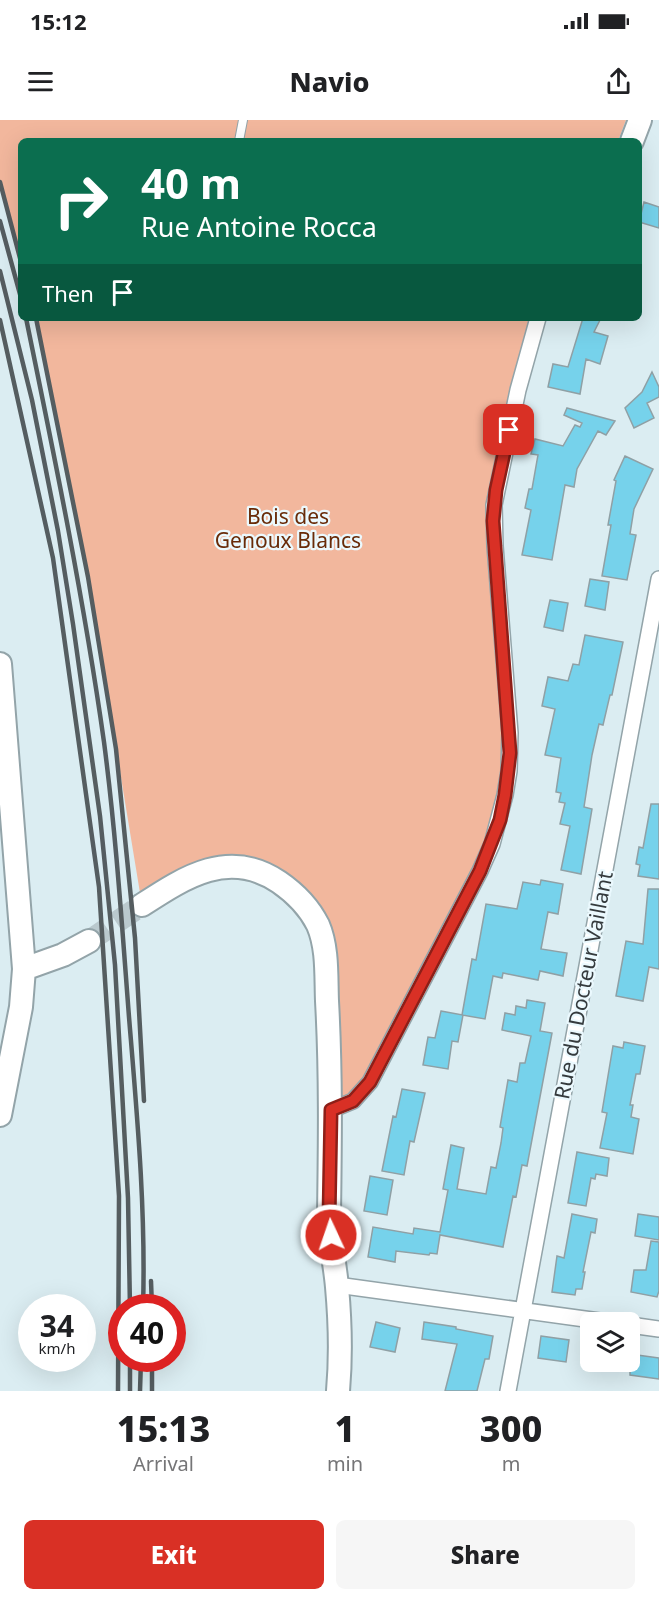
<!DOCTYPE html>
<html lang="en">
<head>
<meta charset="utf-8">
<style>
  :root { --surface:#fff; --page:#f6f6f6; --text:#202124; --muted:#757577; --accent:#d93025 }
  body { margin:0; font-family:"Noto Sans",sans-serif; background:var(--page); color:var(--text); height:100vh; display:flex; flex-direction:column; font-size:22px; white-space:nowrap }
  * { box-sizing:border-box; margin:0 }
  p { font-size:20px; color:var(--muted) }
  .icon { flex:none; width:33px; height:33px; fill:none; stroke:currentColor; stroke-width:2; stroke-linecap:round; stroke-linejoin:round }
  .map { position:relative; height:1271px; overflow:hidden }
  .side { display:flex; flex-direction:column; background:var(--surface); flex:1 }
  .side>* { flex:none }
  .banner { position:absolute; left:18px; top:18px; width:624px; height:183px; border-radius:9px; box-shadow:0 6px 24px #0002; background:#0b6e4f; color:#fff; overflow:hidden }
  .buttons { position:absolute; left:580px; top:1192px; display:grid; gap:12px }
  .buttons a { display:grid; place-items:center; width:60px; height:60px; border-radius:9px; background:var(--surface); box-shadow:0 6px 24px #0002; font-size:30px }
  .speed { position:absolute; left:18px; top:1174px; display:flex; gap:12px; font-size:30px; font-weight:700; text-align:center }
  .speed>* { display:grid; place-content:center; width:78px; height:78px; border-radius:50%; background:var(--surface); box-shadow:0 6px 24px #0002; line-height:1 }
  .speed small { font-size:15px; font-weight:400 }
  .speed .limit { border:9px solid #d22; background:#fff; color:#111 }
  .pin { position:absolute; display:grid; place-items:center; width:51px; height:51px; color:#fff; margin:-26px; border-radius:12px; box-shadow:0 3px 9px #0006 }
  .me { position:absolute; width:66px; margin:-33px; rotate:357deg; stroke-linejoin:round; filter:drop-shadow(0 0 4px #0008) }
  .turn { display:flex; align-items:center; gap:21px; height:126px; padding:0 24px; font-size:27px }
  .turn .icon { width:78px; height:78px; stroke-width:2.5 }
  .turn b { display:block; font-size:42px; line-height:51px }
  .then { display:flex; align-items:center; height:57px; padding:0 24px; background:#0003; gap:12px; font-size:22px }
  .eta { display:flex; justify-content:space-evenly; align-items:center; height:102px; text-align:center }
  .eta b { font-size:36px; font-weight:800; line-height:42px }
  .action { display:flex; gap:12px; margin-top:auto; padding:12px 24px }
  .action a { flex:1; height:69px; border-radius:9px; background:var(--accent); color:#fff; font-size:24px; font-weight:800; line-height:69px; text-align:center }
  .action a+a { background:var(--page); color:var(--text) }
  .status { display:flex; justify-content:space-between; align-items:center; height:42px; padding:0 30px; background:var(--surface); direction:ltr }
  .status svg { height:16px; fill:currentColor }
  header { display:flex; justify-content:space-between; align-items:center; height:78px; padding:0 24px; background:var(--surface); font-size:27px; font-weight:800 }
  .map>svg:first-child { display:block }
  .green { fill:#f2b79d }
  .building { fill:#76d2eb; stroke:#8fa0a5; stroke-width:1.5 }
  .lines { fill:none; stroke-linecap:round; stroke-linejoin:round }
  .secondary-tunnel { stroke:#bac9ce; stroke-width:22; stroke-dasharray:22 11; stroke-linecap:butt }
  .lane-casing { stroke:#93a4a9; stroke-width:10 }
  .street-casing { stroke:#93a4a9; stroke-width:18 }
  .secondary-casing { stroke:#93a4a9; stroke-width:26 }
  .lane { stroke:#fff; stroke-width:8 }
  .street { stroke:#fff; stroke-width:15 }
  .secondary { stroke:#fff; stroke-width:22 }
  .rail { stroke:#555d60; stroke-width:4.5 }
  .route-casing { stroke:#8d1f18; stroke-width:15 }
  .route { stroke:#d93025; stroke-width:10 }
  .labels { text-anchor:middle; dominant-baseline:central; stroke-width:4.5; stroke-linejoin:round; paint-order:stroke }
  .park-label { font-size:21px; fill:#692b08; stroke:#ebf9fe }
  .street-label { font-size:21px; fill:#353b3e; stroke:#ebf9fe }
</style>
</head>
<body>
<div class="status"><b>15:12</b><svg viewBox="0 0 49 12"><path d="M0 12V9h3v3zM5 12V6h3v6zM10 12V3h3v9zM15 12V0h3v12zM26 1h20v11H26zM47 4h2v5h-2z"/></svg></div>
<header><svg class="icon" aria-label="menu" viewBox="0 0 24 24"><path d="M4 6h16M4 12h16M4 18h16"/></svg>Navio<svg class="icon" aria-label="share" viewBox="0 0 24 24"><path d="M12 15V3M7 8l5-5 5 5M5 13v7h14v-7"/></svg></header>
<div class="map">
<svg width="659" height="1271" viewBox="0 0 659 1271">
  <rect width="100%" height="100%" fill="#dbedf2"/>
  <path class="green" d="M0 0H626L618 21H21V141L0 62Z
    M36 198H538L496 370 508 588 500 700 370 962 342 987 318 806 242 747 142 785 88 457Z"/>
  <path class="building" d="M644 82 659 87V108L639 102Z
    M583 198H601L594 212 608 216 600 244 586 239 580 274 548 267 553 244 568 247Z
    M652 252 659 267V277L647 283 654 298 634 308 625 288 642 272Z
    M567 288 615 301 606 315 598 311 577 349 574 367 565 365 552 440 522 435 531 390 525 388 529 369H532L538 335 531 334 535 319 563 326 575 305 580 307 582 303 564 295Z
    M625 336 653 349 634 389 630 414 636 415 627 460 602 456 611 405H608L616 361 614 360Z
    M590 459 609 462 605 490 585 486Z
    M550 480 568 483 563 511 544 507Z
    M585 515 623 522 612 575H610L603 605 599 604 592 635 584 687 592 689 581 754 561 750 570 706 560 704 565 683 559 682 561 673 556 672 561 638 545 635 555 589 542 586 548 557 568 561 573 544 579 545Z
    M651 684H659V759L638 756 640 745 636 744 639 727 643 728Z
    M541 760 563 764 558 794 548 792 541 829 567 833 563 856 540 851 538 860 503 853 502 858 493 856 485 899 462 895 472 839 476 840 486 784 517 789 523 762 540 765Z
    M648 769H659V849L649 847 643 881 616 876 626 821 643 824Z
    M527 880 545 883 540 911 552 913 527 1046 522 1045 516 1077 513 1076 503 1127 440 1115 437 1134 430 1133 429 1135 396 1131 395 1142 368 1137 373 1107 413 1114 414 1108 440 1112 448 1070 443 1069 451 1025 464 1028 457 1069 486 1074 491 1047 496 1048 501 1023 503 1008 500 1007 508 960 517 962 520 943H525L531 916 502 910 505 893 515 895 516 886 526 888Z
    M441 891 463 895 458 922 452 921 448 949 423 945 428 917 435 918Z
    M624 922 645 926 640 954H636L630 985H633L631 997 639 999 633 1034 600 1028 607 993 602 992 613 926 623 928Z
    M402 969 425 973 414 1022 410 1021 404 1055 382 1051 393 996 396 997Z
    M577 1032 609 1038 607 1056 596 1054 595 1059 591 1058 586 1086 568 1083Z
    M370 1056 393 1060 387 1095 364 1091Z
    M572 1094 597 1099 595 1113 591 1112 583 1152H585L582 1169H576L575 1175 552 1172 557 1136 564 1138Z
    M638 1094 659 1097V1120L635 1116Z
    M651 1121 659 1122V1171L657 1177 631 1172 634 1150H646Z
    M376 1202 400 1208 395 1232 370 1227Z
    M424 1202 456 1207V1209L493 1216 489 1239H485L477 1271H445L457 1224 422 1219Z
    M541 1216 569 1220 566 1242 538 1238Z
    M630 1234 659 1238V1259L630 1255Z"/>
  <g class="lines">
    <path class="secondary-tunnel" d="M89 821 142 785"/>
    <g class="lane-casing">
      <path id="lane" d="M239 21 243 0"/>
    </g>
    <g class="street-casing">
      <path id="street" d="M331 990 353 981 370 962 480 751 492 724 505 675 509 651 510 613 495 426 494 385 518 270 538 198
        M337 1165 614 1203
        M630 1205 659 1209
        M508 1271 659 459"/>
    </g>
    <g class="secondary-casing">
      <path id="secondary" d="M632 21 640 0
        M0 544 24 849 21 887 0 995
        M142 785C185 757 229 728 279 762 295 773 309 787 318 805 328 828 326 857 327 881 331 953 330 1023 329 1095 329 1119 335 1143 337 1167 340 1200 341 1237 338 1271
        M24 849 63 835 89 821"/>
    </g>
    <use href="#lane" class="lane"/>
    <use href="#street" class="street"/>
    <use href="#secondary" class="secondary"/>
    <path class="rail" d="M0 62 21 142
      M0 101 21 178
      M0 151 32 280 58 411 73 504 100 696 115 845 128 1078 130 1188
      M26 198C55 339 84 480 104 622 116 714 122 806 129 897 137 994 146 1091 143 1188
      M36 198 88 457 116 629 135 818 144 981
      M0 200 53 438 99 767 119 1076 118 1271
      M151 1161 152 1188
      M130 1271V1239
      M140 1271 141 1239
      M152 1271V1239"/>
  </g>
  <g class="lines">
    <g class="route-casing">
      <path id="route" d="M331 1115 329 1098 331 990 353 981 370 962 480 751 500 700 505 675 510 633 493 401 496 370 509 310"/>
    </g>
    <use href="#route" class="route"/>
  </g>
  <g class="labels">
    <g class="park-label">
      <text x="288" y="396">Bois des<tspan x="288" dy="24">Genoux Blancs</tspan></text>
    </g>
    <g class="street-label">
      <text transform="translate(583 865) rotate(-79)">Rue du Docteur Vaillant</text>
    </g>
  </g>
</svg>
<div class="buttons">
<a><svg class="icon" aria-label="layers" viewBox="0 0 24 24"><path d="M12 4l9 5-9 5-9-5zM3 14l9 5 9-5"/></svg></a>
</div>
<div class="speed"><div>34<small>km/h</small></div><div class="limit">40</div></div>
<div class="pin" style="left:509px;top:310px;background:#d93025"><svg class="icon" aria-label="arrive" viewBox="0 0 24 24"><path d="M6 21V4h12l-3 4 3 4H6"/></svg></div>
<svg class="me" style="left:331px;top:1115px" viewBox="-20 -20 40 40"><circle r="17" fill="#d93025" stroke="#fff" stroke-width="3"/><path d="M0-11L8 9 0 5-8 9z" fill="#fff"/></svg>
<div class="banner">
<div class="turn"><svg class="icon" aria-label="right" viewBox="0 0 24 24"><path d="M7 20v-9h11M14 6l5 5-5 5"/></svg><div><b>40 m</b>Rue Antoine Rocca</div></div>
<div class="then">Then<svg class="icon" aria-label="arrive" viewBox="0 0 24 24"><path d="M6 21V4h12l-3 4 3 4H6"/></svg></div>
</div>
</div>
<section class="side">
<div class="eta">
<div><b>15:13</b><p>Arrival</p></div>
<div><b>1</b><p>min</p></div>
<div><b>300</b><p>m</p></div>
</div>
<div class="action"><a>Exit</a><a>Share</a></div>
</section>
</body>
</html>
